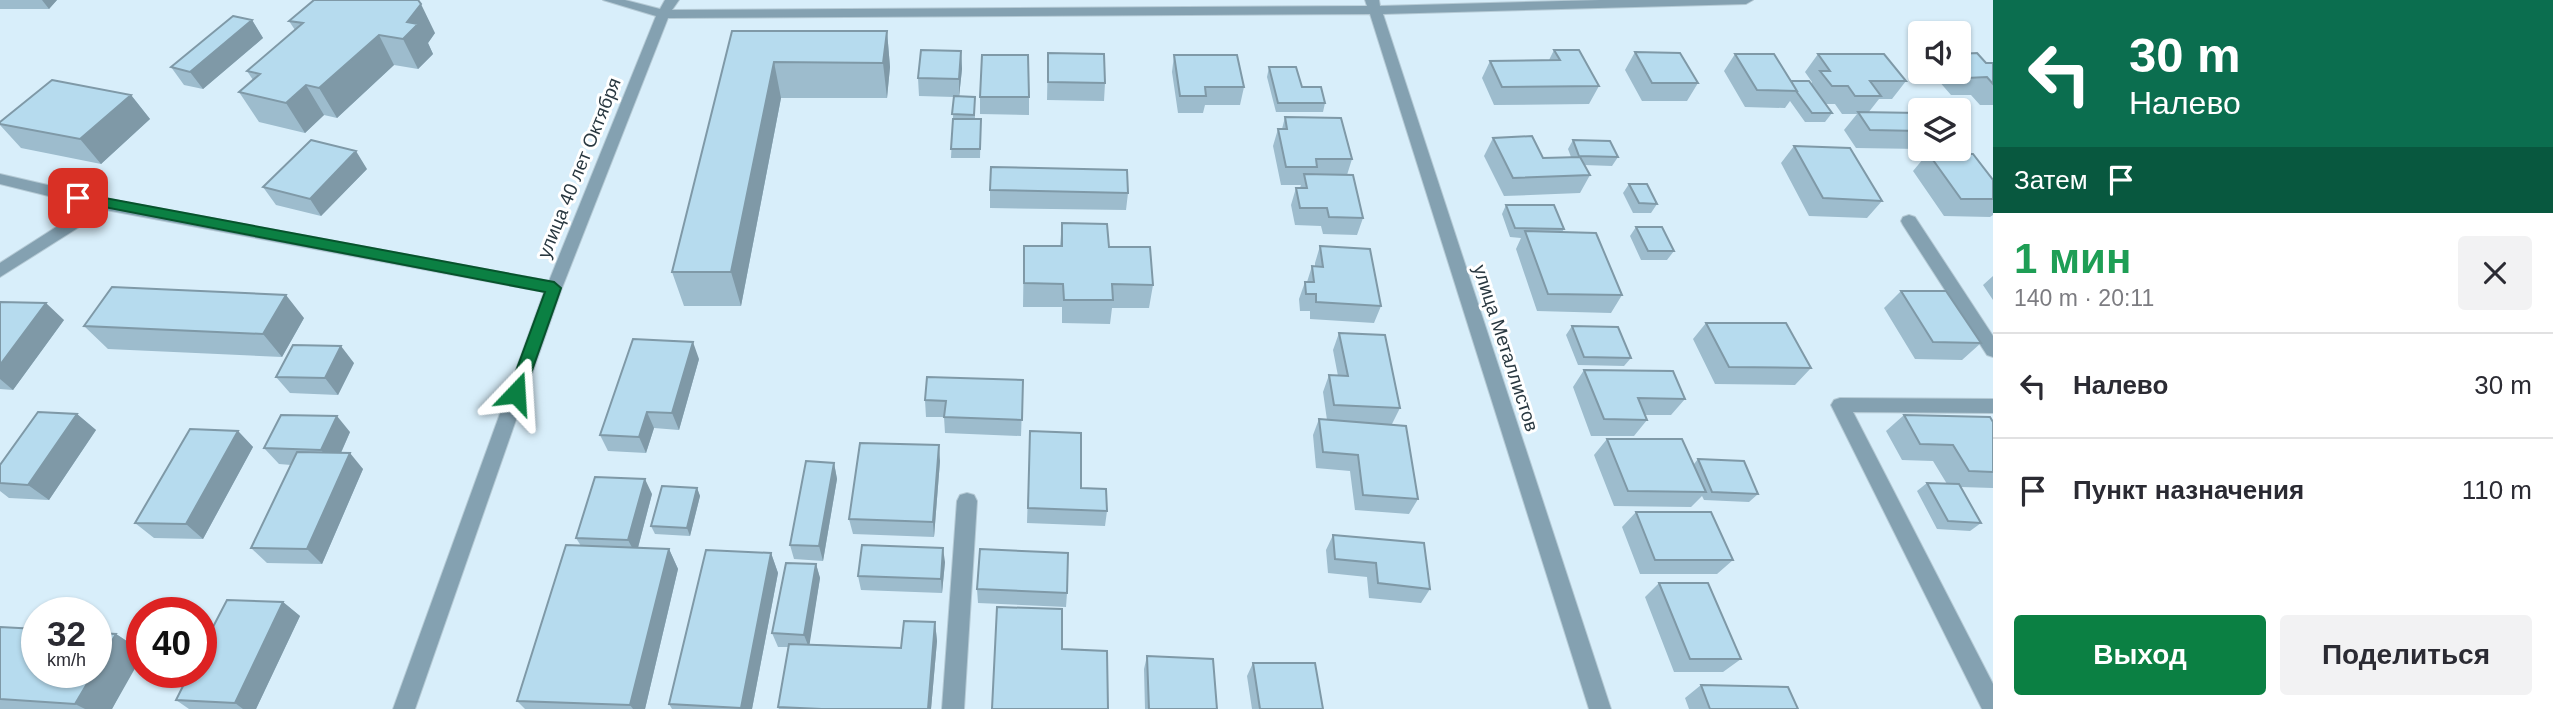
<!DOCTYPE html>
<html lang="ru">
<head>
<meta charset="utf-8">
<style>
  :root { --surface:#fff; --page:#f2f2f3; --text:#2b2b33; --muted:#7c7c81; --line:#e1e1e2; --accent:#0b8043 }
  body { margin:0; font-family:Helvetica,sans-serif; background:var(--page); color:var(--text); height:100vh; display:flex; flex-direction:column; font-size:26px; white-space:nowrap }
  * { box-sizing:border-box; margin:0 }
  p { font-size:23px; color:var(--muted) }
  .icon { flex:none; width:38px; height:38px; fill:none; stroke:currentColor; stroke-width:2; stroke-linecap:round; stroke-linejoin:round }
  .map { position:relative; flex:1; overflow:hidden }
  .panel { display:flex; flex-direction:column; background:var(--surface); width:560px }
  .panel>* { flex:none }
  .top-card { background:#0b6e4f; color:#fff; overflow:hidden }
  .buttons { position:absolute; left:1908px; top:21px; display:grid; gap:14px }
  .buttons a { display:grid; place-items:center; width:63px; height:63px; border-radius:7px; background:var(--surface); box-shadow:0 2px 5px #0004; font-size:35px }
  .speed { position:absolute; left:21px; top:597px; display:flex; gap:14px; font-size:35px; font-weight:700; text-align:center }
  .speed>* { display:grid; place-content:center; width:91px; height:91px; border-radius:50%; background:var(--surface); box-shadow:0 2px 5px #0004; line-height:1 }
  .speed small { font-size:18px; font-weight:400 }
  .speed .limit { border:10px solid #d22; background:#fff; color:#111 }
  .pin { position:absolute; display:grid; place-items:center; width:60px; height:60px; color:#fff; margin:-30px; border-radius:14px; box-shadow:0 4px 10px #0006 }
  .me { position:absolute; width:77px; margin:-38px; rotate:20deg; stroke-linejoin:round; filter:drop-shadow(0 0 5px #0008) }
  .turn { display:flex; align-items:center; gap:24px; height:147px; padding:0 21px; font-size:32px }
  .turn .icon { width:91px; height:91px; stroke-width:2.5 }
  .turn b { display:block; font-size:49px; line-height:60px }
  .then { display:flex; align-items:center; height:66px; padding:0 21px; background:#0003; gap:14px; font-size:26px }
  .round { display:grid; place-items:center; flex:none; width:74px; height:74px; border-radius:7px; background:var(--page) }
  .headline { display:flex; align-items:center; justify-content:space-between; height:119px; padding:0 21px }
  h1 { font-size:42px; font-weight:600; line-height:52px; color:#1e9e55 }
  .action { display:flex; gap:14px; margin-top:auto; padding:14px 21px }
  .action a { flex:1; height:80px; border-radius:7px; background:var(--accent); color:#fff; font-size:28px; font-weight:600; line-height:80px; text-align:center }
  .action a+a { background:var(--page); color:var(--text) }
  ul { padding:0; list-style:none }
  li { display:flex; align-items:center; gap:21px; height:105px; padding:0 21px; border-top:2px solid var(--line) }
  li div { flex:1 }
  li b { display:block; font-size:26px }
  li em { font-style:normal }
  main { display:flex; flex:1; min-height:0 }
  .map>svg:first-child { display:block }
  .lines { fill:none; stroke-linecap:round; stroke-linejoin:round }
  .minor-casing { stroke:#b5cad5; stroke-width:2 }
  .minor { fill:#84a1b1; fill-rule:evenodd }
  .wall { fill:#9dbccd }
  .shaded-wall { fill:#7f99a7 }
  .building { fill:#b6dbee; stroke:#7f99a7; stroke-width:2 }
  .route { fill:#0b8043; stroke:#07532c; stroke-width:2 }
  .labels { text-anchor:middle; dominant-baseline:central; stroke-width:6; stroke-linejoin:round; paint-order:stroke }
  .street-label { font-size:19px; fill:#293840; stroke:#fff }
</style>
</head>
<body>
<main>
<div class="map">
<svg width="1993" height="709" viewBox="0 0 1993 709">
  <rect width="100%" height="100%" fill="#d8eefa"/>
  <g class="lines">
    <g class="minor-casing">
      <path id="minor" d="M603 0H625L660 9 665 0H679L672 10 1367 6 1365 0H1379L1380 6 1600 0H1753L1746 4 1383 14 1611 709H1589L1370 14 668 18 562 288 415 709H393L544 292 106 210 0 277V263L89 206 0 184V174L104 198 549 281 656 16Z
        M1909 215 1915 217 1993 336V357L1987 355 1903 225 1901 221 1903 217Z
        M1840 398 1993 399V413L1853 412 1993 684V709H1982L1831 405 1834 400Z
        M967 493 974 495 977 501 964 709H942L957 501 960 495Z"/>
    </g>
    <use href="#minor" class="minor"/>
  </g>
  <path class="wall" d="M0 0H57L49 9H0Z
    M252 20 263 38 203 89 184 85 171 67Z
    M289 21 435 33 428 43 433 54 418 69 394 65 337 118 324 115 305 133 259 122 239 92 253 80 247 71 295 30Z
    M732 31H887L890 67 887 98H781L741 306H684L672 272Z
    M1554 50 1599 86 1589 104 1494 105 1482 78 1490 61 1549 60Z
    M961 51 962 69 959 97H975V119H981L980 158H951L954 97 919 96 918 78Z
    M1635 52 1698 83 1687 101H1642L1625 70Z
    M1048 53 1105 83 1104 101 1047 100Z
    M1735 54 1791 81 1811 84 1812 82 1805 72 1818 54 1906 81 1892 99H1879L1868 113H1920V149H1921L1856 148 1844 130 1857 114H1842L1835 104H1826L1832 113 1825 122H1805L1790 101 1785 108 1745 107 1724 71Z
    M1958 54 1986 63H1993V105H1980L1971 95H1951L1931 72H1958Z
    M1174 55 1244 87 1240 105H1205L1203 113H1178L1172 72Z
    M1269 67 1302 87 1325 103 1323 112H1276L1267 77Z
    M131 95 150 119 101 164 21 148 0 125V122Z
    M980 97H1029V115L980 114Z
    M1285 117 1352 159 1347 175 1363 218 1357 235 1323 234 1321 226 1295 225 1291 205 1296 188H1300L1301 185H1281L1273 146 1278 129H1282Z
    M1493 138 1543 158 1571 157 1568 149 1573 140 1618 157 1612 166 1584 165 1590 175 1580 193 1504 196 1484 156Z
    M1794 146 1882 201 1867 218 1809 216 1781 163Z
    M1928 153 1993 180V215L1990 217 1944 216 1913 171Z
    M367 169 321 216 276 205 263 187Z
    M1629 184 1657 204 1651 213H1633L1623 193Z
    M990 190 1128 193 1126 210 990 208Z
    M1506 205 1564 229 1562 232 1622 295 1611 313 1537 311 1516 249 1521 238 1510 237 1502 214Z
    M1062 223 1109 247 1153 285 1149 308H1112L1110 324 1062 323V307H1023L1024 246H1060Z
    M1636 227 1674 251 1667 260H1641L1630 236Z
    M1320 246 1381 306 1374 323 1310 319V311H1300L1299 299 1305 282H1307L1312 266H1315V263Z
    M1993 276V300L1983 285Z
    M1901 291 1981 343 1962 360 1915 359 1884 308Z
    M0 302 64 320 13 390 0 389Z
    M304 318 282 357 108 349 84 326Z
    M1706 323 1811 368 1795 385 1715 384 1693 339Z
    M1572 326 1631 358 1624 366 1578 365 1566 335Z
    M1339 333 1400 408 1392 424 1418 499 1409 514 1355 510 1350 471 1316 468 1313 435 1319 419 1327 420 1323 392 1329 375 1338 376 1333 350Z
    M699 359 679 430 654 428 646 453 608 451 600 435Z
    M354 363 338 395 290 393 276 377Z
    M1584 370 1685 399 1671 415H1645L1647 420 1634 436H1591L1573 387Z
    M1023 380 1021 436 945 433 944 417H926L925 400Z
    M77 414 96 430 49 500 9 498 0 491V465Z
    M1904 415 1993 422V488L1961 487 1981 523 1970 531 1937 529 1917 491 1927 483 1947 484 1933 461 1902 460 1886 431Z
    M238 431 253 447 203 539 154 538 135 523Z
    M1030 431 1081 488 1107 511 1105 526 1027 523Z
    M350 432 341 453 363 469 322 564 267 563 251 548 291 465 279 464 264 448Z
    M1607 439 1694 464 1698 459 1758 494 1749 502 1704 500 1702 496 1691 507 1614 506 1594 455Z
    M940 461 934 537 853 534 849 519Z
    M834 463 837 479 823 561 794 559 790 545Z
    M697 488 700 496 690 536 655 534 651 526Z
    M652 494 638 548 669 549 678 569 645 709H525L517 701 581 546 576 538Z
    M1636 512 1733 560 1717 574H1640L1622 527Z
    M1333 535 1430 589 1421 603 1369 598 1367 577 1328 573 1326 550Z
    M771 553 778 573 752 709H672L669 704Z
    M945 562 942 593 861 590 858 576Z
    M816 564 820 578 809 644 901 648 935 622 937 641 931 709H779L778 707 788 647H778L772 633Z
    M1659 583 1741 659 1723 672H1674L1645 597Z
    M977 589 1067 593 1066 607 978 603Z
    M283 602 300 616 256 709H189L176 700Z
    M0 627 116 634 142 651 112 709H0Z
    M1147 656 1217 709H1145L1144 669Z
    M1253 663 1323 709H1252L1247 676Z
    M1701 685 1798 709H1689L1685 698Z"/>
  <path class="shaded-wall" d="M42 0H57L49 9Z
    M394 0 421 4 435 33 428 43 433 54 418 69 403 39Z
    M252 20 263 38 203 89 190 72Z
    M887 31 890 67 887 98 883 63Z
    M379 35 394 65 337 118 319 88Z
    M961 51 962 69 959 97V79Z
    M774 62 781 98 741 306 731 272Z
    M306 85 324 115 305 133 286 103Z
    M131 95 150 119 101 164 80 139Z
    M356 151 367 169 321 216 310 199Z
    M286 295 304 318 282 357 263 334Z
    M46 303 64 320 13 390 0 379V365Z
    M693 342 699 359 679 430 672 413Z
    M341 346 354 363 338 395 325 378Z
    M647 412 654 428 646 453 639 437Z
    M77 414 96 430 49 500 28 485Z
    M337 416 350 432 335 466 321 450Z
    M238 431 253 447 203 539 186 524Z
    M939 445 940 461 934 537 933 522Z
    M350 453 363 469 322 564 307 549Z
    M834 463 837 479 823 561 819 546Z
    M645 479 652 494 636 555 628 540Z
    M697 488 700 496 690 536 687 528Z
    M943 548 945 562 942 593 941 579Z
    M669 549 678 569 645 709H633L630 705Z
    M771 553 778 573 752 709H742L741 708Z
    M816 564 820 578 809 648 804 635Z
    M283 602 300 616 256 709H243L235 703Z
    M935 622 937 641 931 709H928Z
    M116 634 142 651V656L112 709H85L75 704 94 672H96V668Z"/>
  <path class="building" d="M314 0H418L421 4 407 22 418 24 403 39 379 35 319 88 306 85 286 103 239 92 260 74 247 71 303 23 289 21Z
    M233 16 252 20 190 72 171 67Z
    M732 31H887L883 63 774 62 731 272H672Z
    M921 50 961 51 959 79 918 78Z
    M1554 50H1579L1599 86 1502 87 1490 61 1560 60Z
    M1635 52 1680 53 1698 83H1652Z
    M1048 53 1104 54 1105 83 1048 82Z
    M1977 53 1986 63H1993V84L1987 77 1966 78 1958 68V54Z
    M1735 54H1774L1797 91 1757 90Z
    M1818 54H1884L1906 81H1870L1881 96H1855L1848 86H1832L1820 71H1830Z
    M982 55H1028L1029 97H980Z
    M1174 55H1237L1244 87H1205L1206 96H1180Z
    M1269 67H1296L1302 87H1321L1325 103H1278Z
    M52 80 131 95 80 139 0 124V122Z
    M1791 81H1809L1832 113H1812L1796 91H1797Z
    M954 96 975 97 974 115 952 114Z
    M1858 112 1920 113V131L1870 130Z
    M1285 117 1341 118 1352 159H1316L1317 167H1286L1278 129H1287Z
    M953 119H981L980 149H951Z
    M1532 136 1543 158 1580 157 1590 175 1513 178 1493 138Z
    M311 140 356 151 310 199 263 187Z
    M1573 140 1610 141 1618 157 1579 156Z
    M1794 146 1850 148 1882 201 1823 198Z
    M1928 153 1973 154 1993 180V199H1961Z
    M991 167 1127 170 1128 193 990 190Z
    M1304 174 1353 175 1363 218 1329 217 1327 208H1300L1296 188H1307Z
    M1629 184H1647L1657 204 1639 203Z
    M1506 205H1554L1564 229 1515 228Z
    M1062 223 1107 224 1109 247H1150L1153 285 1112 284 1113 300H1064L1063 284 1024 283V246H1062Z
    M1636 227H1662L1674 251H1648Z
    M1525 231 1596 233 1622 295 1548 294Z
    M1320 246 1370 249 1381 306 1316 302V294H1306L1305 282H1314L1312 266 1323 267Z
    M112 287 286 295 263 334 84 326Z
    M1901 291H1946L1981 343 1933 342Z
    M0 302 46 303 0 365Z
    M1706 323H1786L1811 368 1729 367Z
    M1572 326 1618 327 1631 358 1584 357Z
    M1339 333 1385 335 1400 408 1334 405 1329 375 1348 376Z
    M633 339 693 342 672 413 647 412 639 437 600 435Z
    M293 345 341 346 325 378 276 377Z
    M1584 370 1673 371 1685 399 1638 398 1647 420 1604 419Z
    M927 377 1023 380 1022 420 944 417 946 401 925 400Z
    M38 412 77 414 28 485 0 483V465Z
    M281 415 337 416 321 450 264 448Z
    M1904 415 1990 417 1993 422V472L1969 471 1953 445 1920 444Z
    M1319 419 1406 426 1418 499 1363 495 1358 455 1323 452Z
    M190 429 238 431 186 524 135 523Z
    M1030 431 1081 433V488L1106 489 1107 511 1028 508Z
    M1607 439H1682L1706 492 1628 491Z
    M860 443 939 445 933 522 849 519Z
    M297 452 350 453 307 549 251 548Z
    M1698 459 1744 461 1758 494 1712 492Z
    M806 461 834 463 819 546 790 545Z
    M595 477 645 479 628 540 576 538Z
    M1927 483 1959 484 1981 523 1948 521Z
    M662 486 697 488 687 528 651 526Z
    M1636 512H1711L1733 560H1655Z
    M1333 535 1424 543 1430 589 1378 583 1376 563 1335 559Z
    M566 545 669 549 630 705 517 701Z
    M862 545 943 548 941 579 858 576Z
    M980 549 1068 553 1067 593 977 589Z
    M706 550 771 553 741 708 669 704Z
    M786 563 816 564 804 635 772 633Z
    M1659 583H1708L1741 659H1690Z
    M227 600 283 602 235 703 176 700 190 672H201V650Z
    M997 607 1062 609V649L1107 651 1108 709H992Z
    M904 621 935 622 928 709H822L778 707 789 644 901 648Z
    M0 627 37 629V672H94L75 704 0 699Z
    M96 633 116 634 96 668Z
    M1147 656 1213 659 1217 709H1149Z
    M1253 663H1315L1323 709H1260Z
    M1701 685 1788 687 1798 709H1710Z"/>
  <path class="route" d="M78 193 554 282 561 288 524 393 516 400 508 393 545 292 73 201V194Z"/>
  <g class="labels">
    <g class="street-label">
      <text transform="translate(579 168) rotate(-68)">улица 40 лет Октября</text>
      <text transform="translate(1506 348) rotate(72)">улица Металлистов</text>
    </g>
  </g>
</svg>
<div class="buttons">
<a><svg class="icon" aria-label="sound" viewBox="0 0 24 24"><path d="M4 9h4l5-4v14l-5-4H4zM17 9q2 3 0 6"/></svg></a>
<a><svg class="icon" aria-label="layers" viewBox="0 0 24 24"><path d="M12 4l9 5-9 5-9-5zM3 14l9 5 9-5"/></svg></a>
</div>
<div class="speed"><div>32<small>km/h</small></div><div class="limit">40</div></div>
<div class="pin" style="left:78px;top:198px;background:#d93025"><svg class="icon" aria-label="arrive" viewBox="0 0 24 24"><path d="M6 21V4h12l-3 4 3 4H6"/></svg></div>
<svg class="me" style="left:516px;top:393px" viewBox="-20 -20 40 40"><path d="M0-17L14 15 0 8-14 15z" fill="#0b8043" stroke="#fff" stroke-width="4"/></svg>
</div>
<section class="panel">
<div class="top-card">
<div class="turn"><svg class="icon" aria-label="left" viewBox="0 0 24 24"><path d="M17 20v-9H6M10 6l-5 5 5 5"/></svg><div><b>30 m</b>Налево</div></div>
<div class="then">Затем<svg class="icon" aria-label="arrive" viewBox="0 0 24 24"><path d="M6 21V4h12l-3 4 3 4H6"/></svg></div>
</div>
<div class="headline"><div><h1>1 мин</h1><p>140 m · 20:11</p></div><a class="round"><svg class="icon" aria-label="close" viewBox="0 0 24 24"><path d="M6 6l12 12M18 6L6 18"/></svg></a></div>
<ul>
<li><svg class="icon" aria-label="left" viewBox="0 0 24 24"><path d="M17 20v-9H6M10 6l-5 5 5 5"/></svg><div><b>Налево</b></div><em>30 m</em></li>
<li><svg class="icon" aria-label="arrive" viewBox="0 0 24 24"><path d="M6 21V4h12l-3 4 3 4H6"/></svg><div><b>Пункт назначения</b></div><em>110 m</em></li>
</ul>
<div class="action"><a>Выход</a><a>Поделиться</a></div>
</section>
</main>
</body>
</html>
